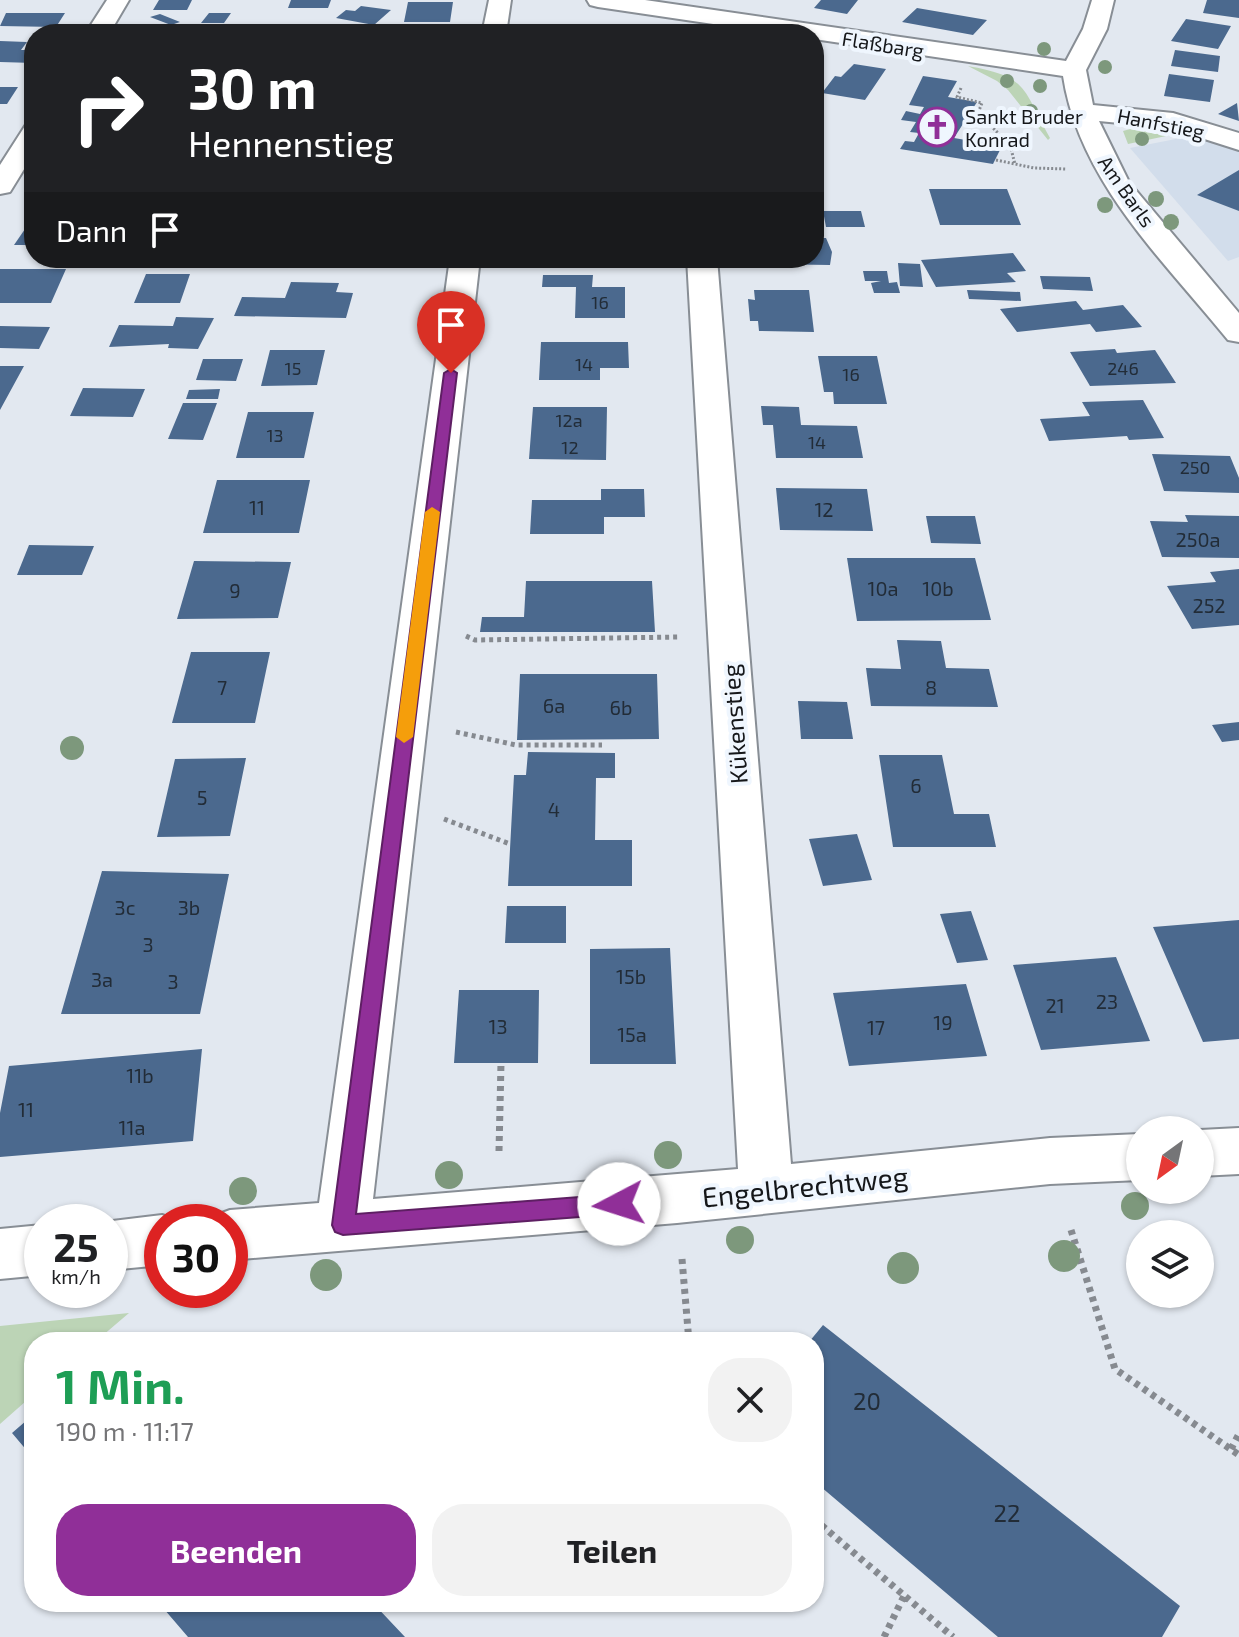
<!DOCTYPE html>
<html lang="de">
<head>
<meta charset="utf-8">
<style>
  :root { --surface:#fff; --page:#f2f2f2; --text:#202124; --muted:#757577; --accent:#902f98 }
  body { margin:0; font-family:"Exo 2",sans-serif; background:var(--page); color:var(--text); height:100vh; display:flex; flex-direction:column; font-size:30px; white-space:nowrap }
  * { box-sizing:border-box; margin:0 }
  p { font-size:26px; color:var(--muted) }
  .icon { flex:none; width:44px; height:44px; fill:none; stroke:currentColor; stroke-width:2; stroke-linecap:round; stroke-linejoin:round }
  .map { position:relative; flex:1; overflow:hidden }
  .panel { position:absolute; left:24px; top:1332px; width:800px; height:280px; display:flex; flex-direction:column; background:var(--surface); border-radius:32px; box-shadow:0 2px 6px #0004 }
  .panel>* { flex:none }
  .hud { position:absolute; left:24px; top:24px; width:800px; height:244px; border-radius:32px; box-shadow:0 2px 6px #0004; background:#202124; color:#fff; overflow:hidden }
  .needle { width:52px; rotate:213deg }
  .controls { position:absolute; left:1126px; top:1116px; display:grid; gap:16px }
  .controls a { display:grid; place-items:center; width:88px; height:88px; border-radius:50%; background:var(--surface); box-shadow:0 2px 6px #0004; font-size:40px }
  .speed { position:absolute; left:24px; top:1204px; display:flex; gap:16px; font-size:40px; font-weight:700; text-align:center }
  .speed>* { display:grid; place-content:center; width:104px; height:104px; border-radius:50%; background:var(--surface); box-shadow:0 2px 6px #0004; line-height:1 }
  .speed small { font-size:20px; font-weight:400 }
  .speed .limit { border:12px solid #d22; background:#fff; color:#111 }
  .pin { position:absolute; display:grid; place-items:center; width:68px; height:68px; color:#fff; margin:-82px -34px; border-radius:50% 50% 50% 0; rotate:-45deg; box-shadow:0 0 8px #0007 }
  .pin .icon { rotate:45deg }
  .me { position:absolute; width:88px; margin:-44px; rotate:265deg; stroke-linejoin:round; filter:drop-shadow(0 0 6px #0008) }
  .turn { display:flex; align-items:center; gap:28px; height:168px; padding:0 32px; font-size:36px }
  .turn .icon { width:104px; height:104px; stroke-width:2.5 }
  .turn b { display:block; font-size:56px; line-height:68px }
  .then { display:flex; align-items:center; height:76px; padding:0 32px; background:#0003; gap:16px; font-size:30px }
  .round { display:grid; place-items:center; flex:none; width:84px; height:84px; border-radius:32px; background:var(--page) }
  .overview { display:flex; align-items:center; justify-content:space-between; height:136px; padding:0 32px }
  h1 { font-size:48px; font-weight:700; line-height:60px; color:#1e9e55 }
  .cta { display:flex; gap:16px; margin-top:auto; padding:16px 32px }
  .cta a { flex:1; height:92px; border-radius:32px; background:var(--accent); color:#fff; font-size:32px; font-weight:700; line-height:92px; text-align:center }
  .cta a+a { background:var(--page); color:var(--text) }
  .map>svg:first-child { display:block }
  .built { fill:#d2ddeb }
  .green { fill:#bcd4b6 }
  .building { fill:#4b698e }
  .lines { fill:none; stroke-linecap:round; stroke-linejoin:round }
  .minor-casing { stroke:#888e95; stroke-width:4 }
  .path-far2 { stroke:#868a90; stroke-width:3; stroke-dasharray:2 2; stroke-linecap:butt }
  .path-far1 { stroke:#868a90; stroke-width:5; stroke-dasharray:4 4; stroke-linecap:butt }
  .path { stroke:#868a90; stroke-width:7; stroke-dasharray:5 5; stroke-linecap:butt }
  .minor { fill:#fff; fill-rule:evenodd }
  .tree { fill:#7d987c }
  .route { fill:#902f98; stroke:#5e1f63; stroke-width:2 }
  .slow { fill:#f59e0b }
  .labels { text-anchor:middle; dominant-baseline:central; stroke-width:8; stroke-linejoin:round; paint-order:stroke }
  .far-number-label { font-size:18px; fill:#222c37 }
  .far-street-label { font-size:20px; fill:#15171a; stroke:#eff6fe }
  .far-poi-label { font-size:20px; fill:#15171a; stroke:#eff6fe; text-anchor:start }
  .number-label { font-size:20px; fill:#222c37 }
  .street-label { font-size:24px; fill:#15171a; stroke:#eff6fe }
  .near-number-label { font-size:24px; fill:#222c37 }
  .near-street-label { font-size:28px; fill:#15171a; stroke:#eff6fe }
</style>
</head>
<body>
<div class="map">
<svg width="1239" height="1637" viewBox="0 0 1239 1637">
  <rect width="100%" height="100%" fill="#e2e8f0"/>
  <path class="built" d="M1196 135 1239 151V257L1228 261 1130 148Z"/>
  <path class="green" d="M968 66C1029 77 1022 88 1050 138L1048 140 1008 90 997 81Z
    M1145 125 1190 131 1128 144 1123 131Z
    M129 1313 95 1342H34V1394L0 1424V1326Z"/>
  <path class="building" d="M159 0H192L187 10H153Z
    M291 0H331L328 8H288Z
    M821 0H858L847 14 814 8Z
    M1207 0H1239V18L1203 13Z
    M408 2H453L450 22H404Z
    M361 6 391 10 374 25 336 18 346 10 355 11Z
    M917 8 987 20 973 35 902 22Z
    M6 13H65L56 27 0 26Z
    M209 13H231L224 23H201Z
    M160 14 180 22 171 25 150 17Z
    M1186 19 1231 26 1218 49 1171 41Z
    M0 41 27 42 21 50H34V63L0 62Z
    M1175 50 1220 56 1218 72 1171 66Z
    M854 64 886 69 865 100 822 93 835 76 841 77Z
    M1169 74 1214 80 1210 102 1164 96Z
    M923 76 957 81 948 97 977 102 954 138 1002 146 993 164 900 149 905 141 914 142 919 133 910 132 916 122 901 120 906 111 920 114 924 107 909 105Z
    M0 87H18L7 104H0Z
    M1237 103 1239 121 1218 114Z
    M1239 170V211L1197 195Z
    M929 189H1007L1021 225H940Z
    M823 211H861L865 227H826Z
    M25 229H34V245H14Z
    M814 238H826L832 252 830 265 753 264V258H814Z
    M1013 253 1026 271 1007 273 1016 282 936 287 921 260Z
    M554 258H646V264L553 267Z
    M898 263 920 264 923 287 900 286Z
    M0 269H66L51 303H0Z
    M863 271H887L889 283 897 282 900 293H874L871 283 881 281H865Z
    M146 274H190L180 303H134Z
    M543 275H593L592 287H625V318H575L576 287H542Z
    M1040 276 1090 277 1093 291 1043 289Z
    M291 282 339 283 336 292 353 293 346 318 234 316 242 297 285 298Z
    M754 290H809L814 332 759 331 758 321H750L748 299 755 300Z
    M967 290 1020 292 1021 301 969 299Z
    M1076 301 1083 310 1123 305 1142 327 1096 332 1090 324 1017 332 1000 309Z
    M176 317 214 318 198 349 168 348 169 344 109 347 119 325 173 326Z
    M0 326 50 327 39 349 0 348Z
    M541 342H628L629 368H600V380H539Z
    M1115 349 1117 353 1155 350 1176 383 1090 386 1070 352Z
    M270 350H325L317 385 261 386Z
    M818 356H877L887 404H834L833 392H824Z
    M203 359H243L236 381 196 380Z
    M0 366H24L0 410Z
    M83 388 145 389 133 417 70 416Z
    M220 389 218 399H186L189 390Z
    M1143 400 1164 438 1129 440 1127 436 1049 441 1040 419 1090 416 1082 402Z
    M183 403H217L203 440 168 439Z
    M761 406 799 407 801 425 857 426 863 458H776L773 425H763Z
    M533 407H607L606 460 529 459Z
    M248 412H314L304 458H236Z
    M1152 454 1230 456 1239 478V493L1164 491Z
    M217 480H310L299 533H203Z
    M776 488 867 489 873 531 780 530Z
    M601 489H644L645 517H604V534H530L532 500H601Z
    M1185 515 1239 516V558L1162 557 1150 521 1188 522Z
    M926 516H975L981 544 931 543Z
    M29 545 94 546 82 575H17Z
    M847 558H975L991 620 857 621Z
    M194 561 291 562 278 618 177 619Z
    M1239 569V625L1192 629 1167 586 1216 582 1210 572Z
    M526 581H652L655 632H480L482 617H524Z
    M897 640 941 641 946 668 989 669 998 707 871 706 866 668 901 669Z
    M191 652H270L255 723H172Z
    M520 674H657L659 739 517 740Z
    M798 701 847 702 853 739H801Z
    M1239 722V740L1222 742 1212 725Z
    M528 752 615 753V778H596L595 840H632V886H508L514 775H526Z
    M879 755H942L954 814H989L996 847H893Z
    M246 758 230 836 157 837 175 759Z
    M857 834 872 880 823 886 809 839Z
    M102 871 229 874 200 1014H61Z
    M507 906H566V943H505Z
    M971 911 988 960 957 963 940 914Z
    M1239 920V1039L1203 1042 1153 927Z
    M670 948 676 1064H590V949Z
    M1116 957 1150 1041 1041 1050 1013 965Z
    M966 984 987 1056 849 1066 833 993Z
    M459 990H539L538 1063H454Z
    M202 1049 193 1141 0 1157V1113L9 1066Z
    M823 1325 1180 1606 1162 1637H998L814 1481V1342H809Z
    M34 1414V1459L12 1433Z
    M158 1602H372L405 1637H188Z"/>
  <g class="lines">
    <g class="minor-casing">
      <path id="minor" d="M107 0H129L109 34H85Z
        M489 0H511L506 34H482Z
        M587 0H645L1066 61 1083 29 1092 0H1114L1107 29 1086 70 1093 105 1173 113 1239 133V150L1170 128 1099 121 1129 182 1239 313V342L1228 340C1163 260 1079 181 1063 76L814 39V34H781L598 7 590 5Z
        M34 124V153L10 192 0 194V165L25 126Z
        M450 258H480L373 1199 738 1169 687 258H717L791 1164 1050 1138 1140 1134V1180L1050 1184 677 1223 230 1260V1222H208L211 1217 230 1210 319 1203Z
        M1239 1128V1174L1200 1176V1130Z
        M162 1215 181 1222H162V1265L110 1270V1222H104Z
        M42 1225V1275L0 1279V1229Z"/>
    </g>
    <path class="path-far2" d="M961 88 957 97 982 103 978 113 1010 145 1015 164
      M996 160 1034 168 1066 169"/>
    <path class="path-far1" d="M466 636 475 640 679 637
      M456 732 516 745H602
      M444 819 510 844"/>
    <path class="path" d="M499 1151 501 1063
      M1071 1230 1115 1369 1239 1455
      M682 1259 689 1342
      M1231 1449 1239 1434
      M814 1519 953 1637
      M884 1637 904 1596"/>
    <use href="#minor" class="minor"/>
  </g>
  <g class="tree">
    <circle cx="1044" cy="49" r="7"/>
    <circle cx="1105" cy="67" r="7"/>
    <circle cx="1007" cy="81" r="7"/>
    <circle cx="1040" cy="86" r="7"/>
    <circle cx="1031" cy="111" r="7"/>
    <circle cx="1142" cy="139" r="7"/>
    <circle cx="1156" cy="199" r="8"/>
    <circle cx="1105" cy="205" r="8"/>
    <circle cx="1171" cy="222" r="8"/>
    <circle cx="72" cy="748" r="12"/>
    <circle cx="668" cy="1155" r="14"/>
    <circle cx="449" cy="1175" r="14"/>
    <circle cx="243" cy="1191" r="14"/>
    <circle cx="1135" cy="1206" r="14"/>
    <circle cx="740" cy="1240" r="14"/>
    <circle cx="1064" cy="1256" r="16"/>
    <circle cx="903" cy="1268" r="16"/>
    <circle cx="326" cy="1275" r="16"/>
  </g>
  <path class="route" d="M451 369 457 373 356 1214 619 1194 627 1197 630 1204 627 1211 619 1214 343 1235 335 1232 332 1225 444 373Z"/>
  <path class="slow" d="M432 507 440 512 413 737 404 743 396 737 425 512Z"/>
  <defs>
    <g id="church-ring" transform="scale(2)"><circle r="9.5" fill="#eff6fe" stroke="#902f98" stroke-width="1.5"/><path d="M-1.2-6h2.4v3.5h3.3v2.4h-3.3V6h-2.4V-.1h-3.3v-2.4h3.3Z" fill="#902f98"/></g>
  </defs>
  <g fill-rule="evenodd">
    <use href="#church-ring" x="937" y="127"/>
  </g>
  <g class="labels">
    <g class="far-number-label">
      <text x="600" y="302">16</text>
      <text x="584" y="364">14</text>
      <text x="293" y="368">15</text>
      <text x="1123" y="368">246</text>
      <text x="851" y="374">16</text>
      <text x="569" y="420">12a</text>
      <text x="275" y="435">13</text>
      <text x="817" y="442">14</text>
      <text x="570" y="447">12</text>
      <text x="1195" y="467">250</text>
    </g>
    <g class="far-street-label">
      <text transform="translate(883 44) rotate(9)">Flaßbarg</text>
      <text transform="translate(1161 123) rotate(11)">Hanfstieg</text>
      <text transform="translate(1127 191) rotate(55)">Am Barls</text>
    </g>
    <g class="far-poi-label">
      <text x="965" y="116">Sankt Bruder<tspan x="965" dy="23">Konrad</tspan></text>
    </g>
    <g class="number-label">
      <text x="257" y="507">11</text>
      <text x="824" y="509">12</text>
      <text x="1198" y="539">250a</text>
      <text x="883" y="588">10a</text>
      <text x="938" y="588">10b</text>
      <text x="235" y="590">9</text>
      <text x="1209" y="605">252</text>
      <text x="222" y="687">7</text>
      <text x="931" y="687">8</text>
      <text x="554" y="705">6a</text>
      <text x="621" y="707">6b</text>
      <text x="916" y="785">6</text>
      <text x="202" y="797">5</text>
      <text x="554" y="809">4</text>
      <text x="125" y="907">3c</text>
      <text x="189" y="907">3b</text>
      <text x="148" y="944">3</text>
      <text x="631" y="976">15b</text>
      <text x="102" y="979">3a</text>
      <text x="173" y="981">3</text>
      <text x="1107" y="1001">23</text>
      <text x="1055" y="1005">21</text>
      <text x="943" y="1022">19</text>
      <text x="498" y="1026">13</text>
      <text x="876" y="1027">17</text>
      <text x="632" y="1034">15a</text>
      <text x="140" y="1075">11b</text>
      <text x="26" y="1109">11</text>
      <text x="132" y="1127">11a</text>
    </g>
    <g class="street-label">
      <text transform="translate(734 724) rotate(-94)">Kükenstieg</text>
    </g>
    <g class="near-number-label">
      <text x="867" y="1400">20</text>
      <text x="1007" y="1512">22</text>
    </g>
    <g class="near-street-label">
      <text transform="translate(805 1186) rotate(-6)">Engelbrechtweg</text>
    </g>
  </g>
</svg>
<div class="controls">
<a><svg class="needle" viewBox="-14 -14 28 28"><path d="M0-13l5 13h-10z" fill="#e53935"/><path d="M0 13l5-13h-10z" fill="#757577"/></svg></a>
<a><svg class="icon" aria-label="layers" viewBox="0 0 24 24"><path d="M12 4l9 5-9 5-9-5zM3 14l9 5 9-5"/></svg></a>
</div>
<div class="speed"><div>25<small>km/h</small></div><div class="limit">30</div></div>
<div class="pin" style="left:451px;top:373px;background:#d93025"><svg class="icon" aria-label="arrive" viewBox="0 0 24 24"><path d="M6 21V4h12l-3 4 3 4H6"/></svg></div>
<svg class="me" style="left:619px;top:1204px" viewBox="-20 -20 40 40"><circle r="19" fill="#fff"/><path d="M0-13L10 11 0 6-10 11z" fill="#902f98"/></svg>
<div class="hud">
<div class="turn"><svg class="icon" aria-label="right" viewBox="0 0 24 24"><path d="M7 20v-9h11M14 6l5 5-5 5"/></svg><div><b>30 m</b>Hennenstieg</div></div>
<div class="then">Dann<svg class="icon" aria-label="arrive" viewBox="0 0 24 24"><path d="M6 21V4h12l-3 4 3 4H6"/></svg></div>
</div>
<section class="panel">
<div class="overview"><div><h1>1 Min.</h1><p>190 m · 11:17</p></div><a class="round"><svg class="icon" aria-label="close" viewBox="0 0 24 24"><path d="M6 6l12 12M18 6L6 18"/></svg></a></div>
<div class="cta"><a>Beenden</a><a>Teilen</a></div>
</section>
</div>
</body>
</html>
